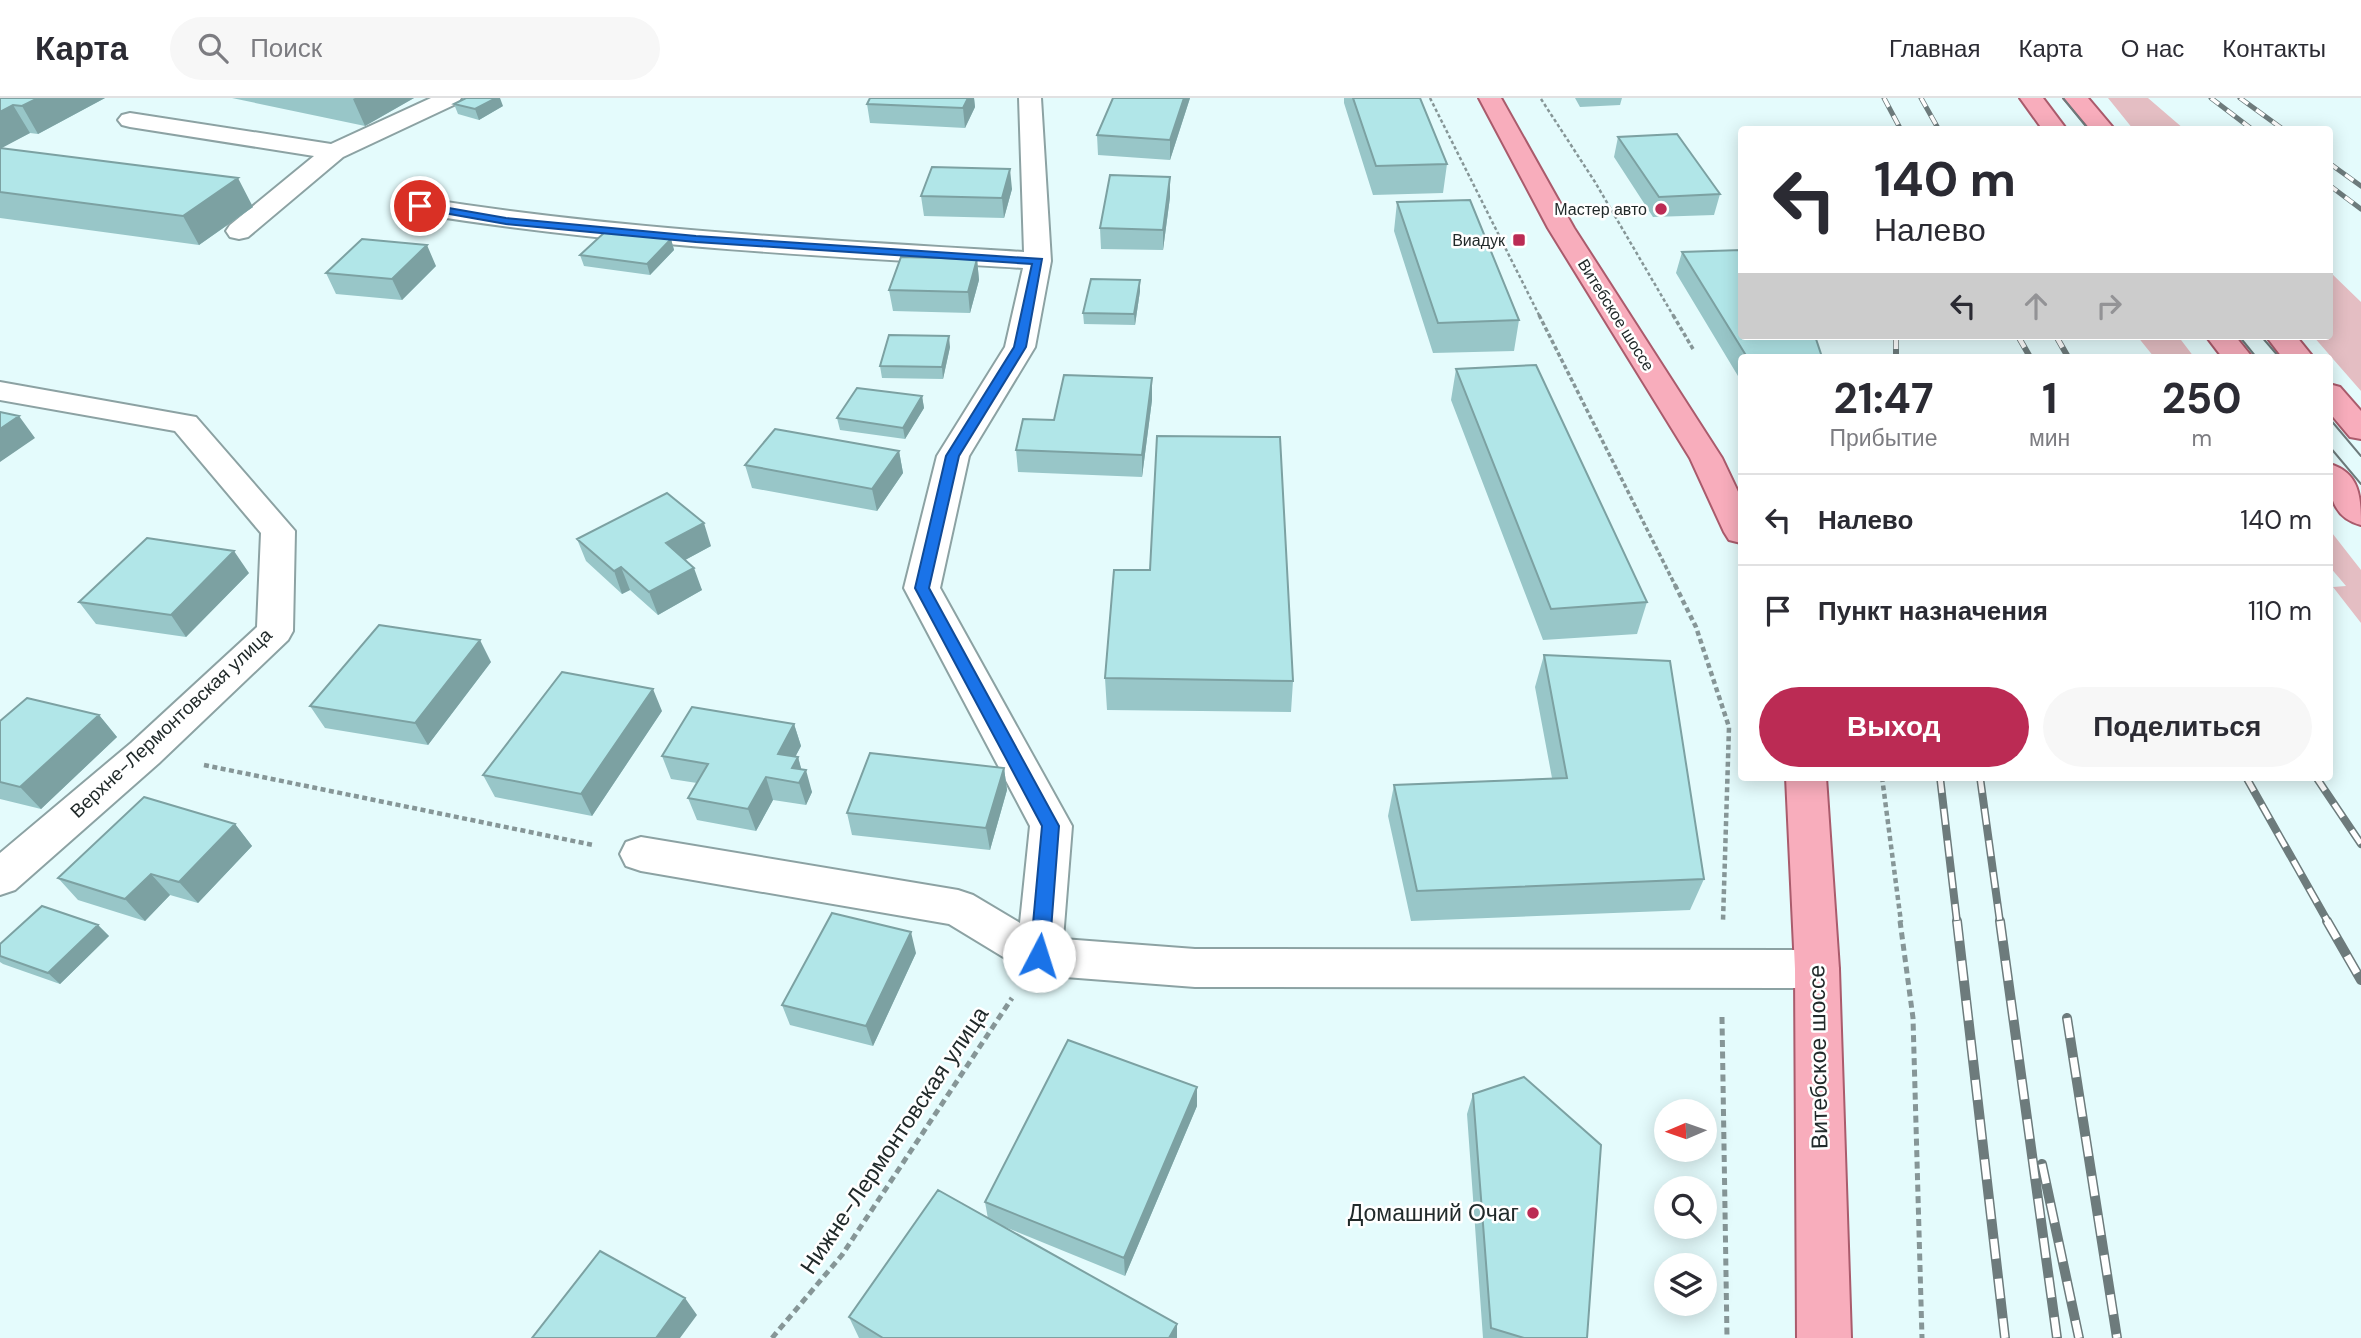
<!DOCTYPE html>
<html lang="ru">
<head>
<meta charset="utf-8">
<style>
  :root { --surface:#fff; --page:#f7f7f7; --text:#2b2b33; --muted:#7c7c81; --line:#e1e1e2; --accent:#bb2b54 }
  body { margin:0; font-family:"DM Sans",sans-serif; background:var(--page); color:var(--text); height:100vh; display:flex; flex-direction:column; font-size:26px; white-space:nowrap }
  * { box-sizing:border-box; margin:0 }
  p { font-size:23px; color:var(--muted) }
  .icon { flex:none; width:38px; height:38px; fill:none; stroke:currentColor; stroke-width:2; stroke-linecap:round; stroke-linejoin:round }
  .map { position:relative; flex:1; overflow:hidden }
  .drawer { position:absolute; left:1738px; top:256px; width:595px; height:427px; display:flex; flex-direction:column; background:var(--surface); border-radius:7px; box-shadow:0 4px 18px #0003 }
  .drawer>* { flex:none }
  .top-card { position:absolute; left:1738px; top:28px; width:595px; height:214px; border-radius:7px; box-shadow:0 4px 18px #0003; background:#fff; color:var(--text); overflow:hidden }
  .needle { width:46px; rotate:268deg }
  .tools { position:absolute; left:1654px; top:1001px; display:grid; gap:14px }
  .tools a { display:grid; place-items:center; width:63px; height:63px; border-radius:50%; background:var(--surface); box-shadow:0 4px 18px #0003; font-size:35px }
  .pin { position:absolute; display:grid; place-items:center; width:60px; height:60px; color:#fff; margin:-30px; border:4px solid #fff; border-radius:50%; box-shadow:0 2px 7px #0007 }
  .me { position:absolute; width:77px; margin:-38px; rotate:5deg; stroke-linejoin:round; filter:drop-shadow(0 0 5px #0008) }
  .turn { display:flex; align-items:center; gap:24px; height:147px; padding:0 21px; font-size:32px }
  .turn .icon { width:91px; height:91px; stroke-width:2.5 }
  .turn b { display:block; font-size:49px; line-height:60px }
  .lanes { display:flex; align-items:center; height:66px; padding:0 21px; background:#0003; justify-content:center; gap:35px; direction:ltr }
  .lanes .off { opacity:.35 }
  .eta { display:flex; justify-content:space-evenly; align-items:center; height:119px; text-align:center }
  .eta b { font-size:42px; font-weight:700; line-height:49px }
  .cta { display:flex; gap:14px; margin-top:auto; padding:14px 21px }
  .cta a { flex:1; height:80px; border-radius:42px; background:var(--accent); color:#fff; font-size:28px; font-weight:700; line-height:80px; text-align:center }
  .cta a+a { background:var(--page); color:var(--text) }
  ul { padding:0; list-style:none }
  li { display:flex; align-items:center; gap:21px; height:91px; padding:0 21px; border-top:2px solid var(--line) }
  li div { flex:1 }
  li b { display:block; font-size:26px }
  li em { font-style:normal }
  header { display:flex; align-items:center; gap:42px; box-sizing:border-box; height:98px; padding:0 35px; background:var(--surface); border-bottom:2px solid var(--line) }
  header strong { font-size:33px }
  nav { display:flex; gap:38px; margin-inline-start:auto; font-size:24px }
  .search { width:490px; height:63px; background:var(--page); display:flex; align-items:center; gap:18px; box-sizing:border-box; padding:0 24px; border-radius:38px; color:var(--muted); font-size:26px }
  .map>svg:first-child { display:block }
  .green { fill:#e4bec3 }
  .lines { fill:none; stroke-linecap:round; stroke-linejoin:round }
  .minor-casing { stroke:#8ca2a3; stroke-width:4 }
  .major-casing { stroke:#aa5b6c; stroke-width:4 }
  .path-far3 { stroke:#869697; stroke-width:2.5; stroke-dasharray:3.5 2.5; stroke-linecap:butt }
  .path-far2 { stroke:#869697; stroke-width:3.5; stroke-dasharray:4.5 2.5; stroke-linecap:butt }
  .path-far1 { stroke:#869697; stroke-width:4.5; stroke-dasharray:5 3.5; stroke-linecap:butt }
  .path { stroke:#869697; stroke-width:5; stroke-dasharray:7 4.5; stroke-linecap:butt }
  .minor { fill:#fff; fill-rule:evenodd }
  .major { fill:#f8adbc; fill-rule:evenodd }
  .tram { stroke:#6d7b7c; stroke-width:2 }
  .rail-far3-casing { stroke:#6d7b7c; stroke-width:5 }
  .rail-far2-casing { stroke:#6d7b7c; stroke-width:6 }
  .rail-far1-casing { stroke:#6d7b7c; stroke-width:8 }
  .rail-casing { stroke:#6d7b7c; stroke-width:10 }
  .rail-far3 { stroke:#fff; stroke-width:3.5; stroke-dasharray:10; stroke-linecap:butt }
  .rail-far2 { stroke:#fff; stroke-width:4.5; stroke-dasharray:13; stroke-linecap:butt }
  .rail-far1 { stroke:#fff; stroke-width:5; stroke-dasharray:16; stroke-linecap:butt }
  .rail { stroke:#fff; stroke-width:7; stroke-dasharray:20; stroke-linecap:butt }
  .wall { fill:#98c6c8 }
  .shaded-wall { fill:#7ca1a2 }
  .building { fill:#b1e6e8; stroke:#7ca1a2; stroke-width:2 }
  .route { fill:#1a73e8; stroke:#114b97; stroke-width:2 }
  .poi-dot { fill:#bb2b54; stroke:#fff; stroke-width:2.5 }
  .labels { text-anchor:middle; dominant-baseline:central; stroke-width:5; stroke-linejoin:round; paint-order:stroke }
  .far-poi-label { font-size:16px; fill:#212a2a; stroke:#fff; text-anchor:end }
  .far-street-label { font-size:16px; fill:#212a2a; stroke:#fff }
  .street-label { font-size:19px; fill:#212a2a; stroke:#fff }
  .near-street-label { font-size:23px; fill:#212a2a; stroke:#fff }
  .near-poi-label { font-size:23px; fill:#212a2a; stroke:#fff; text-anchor:end }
</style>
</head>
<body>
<header>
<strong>Карта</strong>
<div class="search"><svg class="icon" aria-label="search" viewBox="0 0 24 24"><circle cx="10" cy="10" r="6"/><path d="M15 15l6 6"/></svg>Поиск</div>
<nav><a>Главная</a><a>Карта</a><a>О нас</a><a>Контакты</a></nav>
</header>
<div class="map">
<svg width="2361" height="1240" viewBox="0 0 2361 1240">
  <rect width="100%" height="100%" fill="#e4fbfc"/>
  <path class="green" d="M2108 0H2148L2184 31H2133Z
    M2329 173 2361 204V293L2313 238H2329Z
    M2137 238H2178L2194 259H2154Z
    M2329 431 2361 472V525L2333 489 2346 488 2329 468Z"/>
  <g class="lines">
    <g class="minor-casing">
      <path id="minor" d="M431 0H461L458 5 343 59 248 139 239 141 230 139 226 133 230 127 314 58 130 29 122 27 118 22 122 17 130 15 331 46Z
        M1019 0H1041L1051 163 1035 249 969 358 940 490 1072 728 1063 841 1195 851 1817 852 1833 857 1839 871 1833 885 1817 890 1195 889 1039 877 1023 871 949 826 641 773 626 768 620 756 626 744 641 739 958 792 973 797 1020 825 1030 728 904 490 937 358 1005 249 1023 170C821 158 620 148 420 116L411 113 407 108 411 103 420 100C620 132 822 142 1024 154Z
        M0 284 196 319 295 433 293 533 288 542 159 665 15 792 0 797V755L131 645 257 529 261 435 175 333 0 302Z"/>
    </g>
    <g class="major-casing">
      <path id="major" d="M1479 0H1501L1574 130 1722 360 1741 400V445L1729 442 1724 434 1690 360 1548 130Z
        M2020 0H2043L2067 32H2043Z
        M2064 0H2088L2115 32H2091Z
        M2206 238H2235L2252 259H2222Z
        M2266 238H2296L2313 259H2282Z
        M2329 286 2340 289 2361 313V341L2350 339 2329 314Z
        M2329 366C2360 374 2361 400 2361 427 2330 419 2329 393 2329 366Z
        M1786 679H1826L1839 871 1851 1240H1797L1795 871Z"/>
    </g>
    <path class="path-far3" d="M1430 0 1540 219
      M1541 1 1595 84 1674 219"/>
    <path class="path-far2" d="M1539 217 1676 489
      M1673 217 1693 251"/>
    <path class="path-far1" d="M1675 487 1696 529 1729 629 1723 823
      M204 667 593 747
      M1882 679 1901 824"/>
    <path class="path" d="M1900 823 1913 920 1922 1240
      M1722 919 1727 1240
      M772 1240 842 1157 1012 900"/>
    <use href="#minor" class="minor"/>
    <use href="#major" class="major"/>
    <path class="tram" d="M2063 0 2089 32
      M2239 238 2256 259
      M2261 238 2279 259
      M2329 320 2361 358
      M2329 348 2361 386"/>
    <g class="rail-far3-casing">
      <path id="rail-far3" d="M1884 0 1901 32
        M1921 0 1939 32
        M2211 0 2253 32
        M2240 0 2284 32
        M2329 65 2361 88
        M2329 87 2361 111"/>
    </g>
    <g class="rail-far2-casing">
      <path id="rail-far2" d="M1896 238V259
        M2018 238 2030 259
        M2056 238 2068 259"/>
    </g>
    <g class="rail-far1-casing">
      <path id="rail-far1" d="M1940 679 1957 824
        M1980 679 2000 824
        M2246 679 2328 824
        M2316 679 2361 746"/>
    </g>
    <g class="rail-casing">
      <path id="rail" d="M1957 823 2005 1240
        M2000 823 2057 1240
        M2327 823 2361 882
        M2067 920 2117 1240
        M2042 1066 2079 1240"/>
    </g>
    <use href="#rail-far3" class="rail-far3"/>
    <use href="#rail-far2" class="rail-far2"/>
    <use href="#rail-far1" class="rail-far1"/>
    <use href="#rail" class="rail"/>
  </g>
  <path class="wall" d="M0 0H105L38 36 30 35 0 50 253 109 199 147 0 120Z
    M232 0H414L365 28Z
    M870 0H974L975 9 965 30 870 25 867 6Z
    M1113 0H1190L1170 62 1098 57 1097 37Z
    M1344 0H1420L1447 66 1443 95 1373 97 1344 5Z
    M1575 0H1622L1620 7 1580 9Z
    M454 6 503 8 479 22 458 16Z
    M1618 39 1720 96 1714 117 1653 119 1614 59Z
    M1012 91 1004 120 924 118 921 98Z
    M1170 99 1163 152 1101 151 1100 130Z
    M1397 104 1519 222 1514 253 1433 255 1394 133Z
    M671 141 674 152 650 177 584 168 580 157Z
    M1682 154 1822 259H1741V283L1676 175Z
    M977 161 979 182 970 215 893 213 889 192Z
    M436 168 402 202 336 196 326 175Z
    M1140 182V193L1135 227 1084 226 1083 215Z
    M950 249 943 281 882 280 880 268Z
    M1456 271 1647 504 1637 536 1543 542 1451 302Z
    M922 298 924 310 905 341 840 332 837 320Z
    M1152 302 1142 379 1018 374 1016 352Z
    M899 353 903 375 877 413 752 390 745 367Z
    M577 441 711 448 685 462 702 492 658 517 630 492 622 496 586 463Z
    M1150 472 1293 583 1291 614 1107 612 1105 580Z
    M249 475 186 539 96 526 79 504Z
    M1544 557 1704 781 1690 812 1411 823 1388 718 1394 687 1552 680 1535 589Z
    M491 564 428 647 325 630 310 608Z
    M662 613 592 718 495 699 483 677Z
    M99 617 117 639 41 711 0 701V623Z
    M794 626 801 648 795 659H798L801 671 812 694 806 707 773 702 756 733 697 722 688 700 697 685 671 681 662 658Z
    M1004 670 1007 692 990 752 852 737 847 715Z
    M235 726 252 748 198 805 170 797 145 823 78 802 58 780Z
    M98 827 109 838 60 886 3 866 0 864V846Z
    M916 855 873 948 790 927 782 907Z
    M1197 989V1008L1125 1178 1000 1127 1177 1240H859L849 1219 988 1121 985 1104Z
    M1473 996 1587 1240H1483L1467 1016Z"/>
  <path class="shaded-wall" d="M38 0H105L38 36 22 8Z
    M355 0H414L365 28 353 1Z
    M496 0H500L503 8 479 22 475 11Z
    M968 0H974L975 9 965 30 963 10Z
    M1184 0H1190L1170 62V42Z
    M13 7 30 35 0 51V14Z
    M1010 71 1012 91 1004 120 1002 100Z
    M1170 79V99L1163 152V132Z
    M238 80 253 109 199 147 183 118Z
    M671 141 674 152 650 177 647 166Z
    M427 147 436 168 402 202 392 181Z
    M977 161 979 182 970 215 968 194Z
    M1140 182V193L1135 227 1134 216Z
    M949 238 950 249 943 281 942 269Z
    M1152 280V302L1142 379V357Z
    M922 298 924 310 905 341 903 330Z
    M19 318 35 340 0 364V331Z
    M899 353 903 375 877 413 872 391Z
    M704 425 711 448 674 468 666 445Z
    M234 453 249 475 186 539 171 517Z
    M621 469 630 492 622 496 614 473Z
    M694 470 702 492 658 517 649 494Z
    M480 542 491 564 428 647 415 625Z
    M653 591 662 613 592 718 581 696Z
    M99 617 117 639 41 711 20 689Z
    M794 626 801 648 785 678 778 656Z
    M798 659 803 677 806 672 812 694 806 707 799 685 792 670Z
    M1004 670 1007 692 990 752 986 730Z
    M766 679 773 702 756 733 748 711Z
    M235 726 252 748 198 805 179 784Z
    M151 776 170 797 145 823 125 801Z
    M98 827 109 838 60 886 48 875Z
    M911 834 916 855 873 948 866 928Z
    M1197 989V1008L1125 1178 1124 1160Z
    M685 1200 697 1217 680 1240H656Z
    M1177 1226V1240H1169Z"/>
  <path class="building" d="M0 0H38L22 8 13 7 0 14Z
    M466 0H496L475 11 454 6Z
    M870 0H968L963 10 867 6Z
    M1113 0H1184L1170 42 1097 37Z
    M1353 0H1420L1447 66 1376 68Z
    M1677 36 1720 96 1659 99 1618 39Z
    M0 50 238 80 183 118 0 94Z
    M932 69 1010 71 1002 100 921 98Z
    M1110 77 1170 79 1163 132 1100 130Z
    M1470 102 1519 222 1438 225 1397 104Z
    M606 133 671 141 647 166 580 157Z
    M362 141 427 147 392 181 326 175Z
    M1741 152V238H1815L1822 259H1747L1682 154Z
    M901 159 977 161 968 194 889 192Z
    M1091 181 1140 182 1134 216 1083 215Z
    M889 237 949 238 942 269 880 268Z
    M1536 267 1647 504 1551 511 1456 271Z
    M1064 277 1152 280 1142 357 1016 352 1023 321 1054 322Z
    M857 290 922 298 903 330 837 320Z
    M0 314 19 318 0 331Z
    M775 331 899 353 872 391 745 367Z
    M1157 338 1280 339 1293 583 1105 580 1114 472H1150Z
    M667 395 704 425 666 445 694 470 649 494 621 469 614 473 577 441Z
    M147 440 234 453 171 517 79 504Z
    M379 527 480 542 415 625 310 608Z
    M1544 557 1670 563 1704 781 1417 793 1394 687 1567 680Z
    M562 574 653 591 581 696 483 677Z
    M27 600 99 617 20 689 0 684V623Z
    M692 609 794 626 778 656 798 659 792 670 806 672 799 685 766 679 748 711 688 700 708 666 662 658Z
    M870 655 1004 670 986 730 847 715Z
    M144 699 235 726 179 784 151 776 125 801 58 780Z
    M42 808 98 827 48 875 0 858V846Z
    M832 815 911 834 866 928 782 907Z
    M1068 942 1197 989 1124 1160 985 1104Z
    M1524 979 1601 1047 1587 1240H1524L1491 1230 1473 996Z
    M938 1092 1177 1226 1169 1240H883L849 1219Z
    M600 1153 685 1200 656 1240H532Z"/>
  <path class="route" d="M420 105 506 120 696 138 1042 161 1026 249 959 358 929 490 1059 728 1049 858 1046 864 1039 866 1033 864 1030 858 1042 728 915 490 946 358 1014 249 1032 166 696 144 506 126 416 110 415 108Z"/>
  <g class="poi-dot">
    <circle cx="1661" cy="111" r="7"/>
    <rect x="1512" y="135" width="14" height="14" rx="3.5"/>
    <circle cx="1533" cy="1115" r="7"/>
  </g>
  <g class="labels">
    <g class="far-poi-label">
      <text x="1647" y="111">Мастер авто</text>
      <text x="1505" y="142">Виадук</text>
    </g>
    <g class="far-street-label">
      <text transform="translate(1616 217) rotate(58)">Витебское шоссе</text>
    </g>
    <g class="street-label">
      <text transform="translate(171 625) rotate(-43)">Верхне-Лермонтовская улица</text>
    </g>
    <g class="near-street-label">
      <text transform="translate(1818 959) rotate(-91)">Витебское шоссе</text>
      <text transform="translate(894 1042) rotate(-56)">Нижне-Лермонтовская улица</text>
    </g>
    <g class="near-poi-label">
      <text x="1519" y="1115">Домашний Очаг</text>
    </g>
  </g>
</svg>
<div class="tools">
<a><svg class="needle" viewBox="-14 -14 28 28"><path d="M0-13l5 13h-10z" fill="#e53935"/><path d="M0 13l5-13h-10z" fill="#7c7c81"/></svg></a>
<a><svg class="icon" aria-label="search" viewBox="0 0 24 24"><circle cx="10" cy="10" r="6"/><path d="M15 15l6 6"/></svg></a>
<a><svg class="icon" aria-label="layers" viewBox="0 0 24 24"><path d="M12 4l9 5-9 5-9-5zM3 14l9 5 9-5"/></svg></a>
</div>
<div class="pin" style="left:420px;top:108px;background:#d93025"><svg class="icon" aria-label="arrive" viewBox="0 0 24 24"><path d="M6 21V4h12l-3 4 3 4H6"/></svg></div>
<svg class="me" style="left:1039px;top:858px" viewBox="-20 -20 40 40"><circle r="19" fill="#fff"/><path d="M0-13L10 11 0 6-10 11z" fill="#1a73e8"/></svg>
<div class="top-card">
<div class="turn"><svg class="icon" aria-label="left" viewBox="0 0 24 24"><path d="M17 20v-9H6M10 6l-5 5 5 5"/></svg><div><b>140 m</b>Налево</div></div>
<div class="lanes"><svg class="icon" aria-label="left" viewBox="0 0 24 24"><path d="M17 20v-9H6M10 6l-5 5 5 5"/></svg><svg class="icon off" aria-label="ahead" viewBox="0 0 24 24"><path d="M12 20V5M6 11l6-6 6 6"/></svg><svg class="icon off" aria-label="right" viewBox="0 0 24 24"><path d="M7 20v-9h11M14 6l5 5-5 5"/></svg></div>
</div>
<section class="drawer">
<div class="eta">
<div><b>21:47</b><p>Прибытие</p></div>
<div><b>1</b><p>мин</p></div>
<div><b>250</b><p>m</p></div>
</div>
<ul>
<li><svg class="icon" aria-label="left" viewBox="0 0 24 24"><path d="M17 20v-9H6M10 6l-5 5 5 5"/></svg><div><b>Налево</b></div><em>140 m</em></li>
<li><svg class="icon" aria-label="arrive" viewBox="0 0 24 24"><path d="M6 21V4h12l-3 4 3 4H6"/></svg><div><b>Пункт назначения</b></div><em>110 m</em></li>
</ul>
<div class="cta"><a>Выход</a><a>Поделиться</a></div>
</section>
</div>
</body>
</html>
